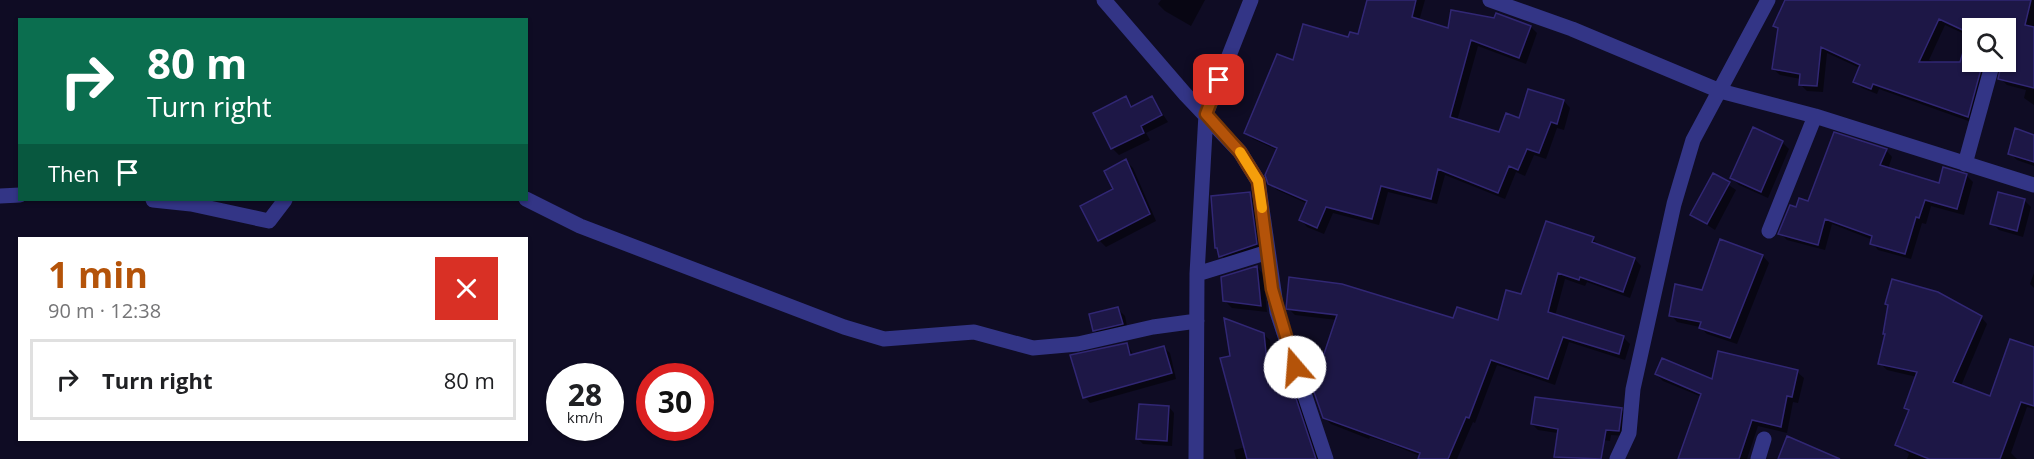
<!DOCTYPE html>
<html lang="en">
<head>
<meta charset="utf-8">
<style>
  :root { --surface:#fff; --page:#f2f2f2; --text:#202124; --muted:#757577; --line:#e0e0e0; --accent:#b45309 }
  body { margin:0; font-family:"Open Sans",sans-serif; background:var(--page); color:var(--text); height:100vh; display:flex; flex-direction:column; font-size:22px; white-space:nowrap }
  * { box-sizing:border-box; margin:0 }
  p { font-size:20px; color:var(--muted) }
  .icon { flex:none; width:33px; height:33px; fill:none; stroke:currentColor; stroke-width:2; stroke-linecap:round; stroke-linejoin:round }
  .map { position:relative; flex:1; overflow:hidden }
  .side { position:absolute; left:18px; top:237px; width:510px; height:204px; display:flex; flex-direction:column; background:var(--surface); border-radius:0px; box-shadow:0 2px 4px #0004 }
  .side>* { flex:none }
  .guide { position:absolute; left:18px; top:18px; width:510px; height:183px; border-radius:0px; box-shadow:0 2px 4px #0004; background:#0b6e4f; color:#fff; overflow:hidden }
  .tools { position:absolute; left:1962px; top:18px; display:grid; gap:12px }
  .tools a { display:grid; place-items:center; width:54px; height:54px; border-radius:0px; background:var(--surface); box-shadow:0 2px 4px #0004; font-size:30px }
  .speed { position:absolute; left:546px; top:363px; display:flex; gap:12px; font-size:30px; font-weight:700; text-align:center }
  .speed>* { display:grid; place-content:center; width:78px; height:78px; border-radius:50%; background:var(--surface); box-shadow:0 2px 4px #0004; line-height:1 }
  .speed small { font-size:15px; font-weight:400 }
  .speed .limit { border:9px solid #d22; background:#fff; color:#111 }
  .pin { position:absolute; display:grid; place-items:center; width:51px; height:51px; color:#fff; margin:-26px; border-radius:12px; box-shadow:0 3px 9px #0006 }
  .me { position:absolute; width:66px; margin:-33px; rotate:342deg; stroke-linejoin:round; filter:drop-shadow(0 0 4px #0008) }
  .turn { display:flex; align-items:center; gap:21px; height:126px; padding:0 30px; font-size:27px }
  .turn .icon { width:78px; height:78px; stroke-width:2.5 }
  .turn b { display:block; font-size:42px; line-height:51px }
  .then { display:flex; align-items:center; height:57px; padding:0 30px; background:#0003; gap:12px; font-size:22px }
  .round { display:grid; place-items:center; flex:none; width:63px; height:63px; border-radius:0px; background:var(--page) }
  .overview { display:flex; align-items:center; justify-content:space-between; height:102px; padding:0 30px }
  h1 { font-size:36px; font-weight:700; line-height:45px; color:var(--accent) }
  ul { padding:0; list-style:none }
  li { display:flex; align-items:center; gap:18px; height:81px; margin:0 12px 9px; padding:0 18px; border:3px solid var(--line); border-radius:0px }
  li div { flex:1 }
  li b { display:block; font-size:22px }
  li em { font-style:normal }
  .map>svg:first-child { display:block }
  .shadow { fill:#0007; fill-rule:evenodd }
  .building { fill:#1d1746; stroke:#312774; stroke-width:1.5; fill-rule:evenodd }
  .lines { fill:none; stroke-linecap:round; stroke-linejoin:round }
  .minor { stroke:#333586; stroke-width:15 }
  .route-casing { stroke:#753606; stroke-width:15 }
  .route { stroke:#b45309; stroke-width:10 }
  .slow { stroke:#f59e0b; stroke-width:10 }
</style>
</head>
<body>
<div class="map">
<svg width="2034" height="459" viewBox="0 0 2034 459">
  <rect width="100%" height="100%" fill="#0f0c24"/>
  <path class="shadow" d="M1161 0H1205L1191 26 1165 11 1158 4Z
    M1376 0H1425L1419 21 1449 30 1530 26 1537 33 1526 64 1478 46 1457 121 1500 134 1520 120 1564 101 1570 108 1564 130 1557 128 1546 159 1534 155 1525 176 1516 172 1505 199 1445 175 1437 204 1388 192 1379 225 1333 213 1324 234 1307 227 1301 220 1308 204 1277 190 1270 183 1277 150 1253 139 1246 133 1294 62 1359 36Z
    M1786 0H2034V105L2024 98 2026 90 2007 85 2000 78 2003 62H2006V28H1972V62H1995L1974 123 1879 89 1877 94 1862 88 1855 82 1860 68 1827 53 1823 92 1807 91 1800 84 1801 79 1780 75 1773 69 1780 30 1775 26ZM1945 25 1969 36 1959 70 1929 60Z
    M1126 98 1134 108 1152 98 1168 122 1146 133 1150 140 1119 155 1112 148 1095 114Z
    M2034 136V166L2017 160 2010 153Z
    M1782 142 1789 149 1768 198 1739 185 1732 178Z
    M1886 150 1892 157 1888 169 1940 184 1966 175 1973 182 1964 215 1931 206 1926 224 1922 223 1911 259 1878 250 1872 243 1873 240 1832 224 1825 250 1787 240 1780 233 1797 209Z
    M1126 161 1133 168 1156 221 1106 247 1099 240Z
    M1714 175 1736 190 1715 230 1692 215Z
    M1249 194 1256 201 1263 251 1227 263 1216 247Z
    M2024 200 2031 207 2023 237 1999 230 1992 223Z
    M1593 238 1599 246 1635 259 1641 266 1630 298 1587 282 1585 286 1565 279 1555 316 1623 337 1630 344 1625 360 1569 342 1555 385 1497 365 1475 423 1473 422 1457 459H1419L1420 456 1391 444 1370 437 1369 439 1331 424 1324 417 1325 356 1337 320 1295 315 1288 308 1499 322 1522 295Z
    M1721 241 1763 256 1769 263 1737 344 1707 334 1700 327 1677 322 1671 315 1703 292Z
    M1257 267 1263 274 1267 312 1232 308 1225 301Z
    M2034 273V288L2030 284Z
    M1118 309 1125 316 1128 331 1101 337 1095 330Z
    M1981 317 1987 324 1961 386 1991 398 2034 349V409L2027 407 2011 453 2017 459H1907L1909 454 1897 445 1910 412 1906 408 1917 377 1887 370 1880 363Z
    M1263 334 1270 340 1275 389 1281 354 1286 359 1320 459H1236L1234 450 1246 447 1231 357Z
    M1127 344 1134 356 1164 348 1170 353 1176 379 1090 403 1085 397Z
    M1797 372 1804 378 1798 403 1793 402 1787 433 1758 426 1747 459H1680L1702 397 1663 381 1656 374 1713 381Z
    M1169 407 1174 413 1172 446 1143 444 1138 439Z
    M1621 409 1627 415 1625 436 1611 435 1610 441 1538 430 1532 424Z"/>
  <path class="building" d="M1367 0H1416L1412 17 1448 28 1451 10 1494 18 1496 13 1531 26 1519 58 1471 40 1450 117 1499 132 1506 113 1519 118 1528 89 1564 100 1557 124 1551 122 1539 153 1527 149 1518 170 1509 166 1498 193 1438 169 1431 199 1381 186 1372 219 1326 207 1317 228 1299 220 1307 201 1268 184 1265 175 1277 148 1244 133 1277 54 1293 60 1303 24 1348 37 1350 32 1358 34Z
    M1785 0H2031L2025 25 2034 27V88L1998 79 2002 62H2006V28H1972V62H1983L1968 117 1873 84 1871 89 1853 82 1860 65 1821 47 1817 86 1799 85 1800 74 1772 69 1778 28 1773 26ZM1939 19 1969 33 1960 62H1919Z
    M1126 96 1131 107 1152 96 1162 115 1141 126 1144 133 1111 149 1093 113Z
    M1753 127 1783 141 1761 192 1730 178Z
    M2015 128 2034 135V162L2008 154Z
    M1834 132 1887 149 1880 165 1939 183 1943 167 1967 174 1957 209 1925 200 1919 218 1916 217 1905 254 1870 244 1872 236 1825 219 1818 245 1778 234 1790 205 1796 207 1799 198 1808 201Z
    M1126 159 1150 214 1098 241 1080 206 1113 189 1104 171Z
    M1713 173 1730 182 1707 224 1690 215Z
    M1250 192 1257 244 1219 257 1217 248H1215L1211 196Z
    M1998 192 2025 199 2017 231 1990 224Z
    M1546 221 1594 237 1592 242 1635 258 1623 292 1580 277 1579 280 1558 273 1548 312 1624 336 1619 354 1563 337 1548 379 1491 360 1469 418 1466 417 1448 459H1418L1420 453 1323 418 1306 369 1313 350 1324 354 1337 315 1286 309 1289 277 1342 284 1453 318 1457 307 1498 320 1506 290 1521 294Z
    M1720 239 1763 255 1730 338 1699 328 1701 322 1669 316 1675 284 1702 290Z
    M1257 266 1261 306 1223 301 1221 277Z
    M1892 279 1938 292 1982 316 1953 382 1990 396 2010 339 2034 347V406L2021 402 2000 459H1929L1895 445 1909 410 1904 408 1917 372 1878 364 1885 334H1883L1888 305 1885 304Z
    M1118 307 1123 324 1093 331 1089 314Z
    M1224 318 1264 333 1269 382H1275L1280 350 1316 459H1247L1220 358 1230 356Z
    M1127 343 1130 355 1164 346 1172 373 1083 398 1070 355Z
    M1718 351 1798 370 1792 397 1787 396 1781 427 1752 420 1739 459H1678L1701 394 1655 374 1662 358 1712 379Z
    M1535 397 1622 408 1619 431 1606 430 1601 459 1554 457 1558 429 1531 424Z
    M1139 404 1169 406 1167 441 1136 439Z
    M1787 436 1840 459H1778Z"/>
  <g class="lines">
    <path class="minor" d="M1104 0 1185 94 1240 152 1258 181 1277 312 1326 459
      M1490 0 1572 29 1720 91 1815 116 2034 185
      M1965 164 1993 62
      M0 196 20 195
      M526 199 580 226 844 327 884 339 974 332 1033 348 1078 344 1153 327 1197 321
      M153 200 191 204 269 221 285 200
      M1769 231 1815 116
      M1197 274 1268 252
      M1196 459 1197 274 1206 114 1251 0
      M1617 459 1629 433 1633 389 1674 204 1693 140 1768 0
      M1758 459 1764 439"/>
  </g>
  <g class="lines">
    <g class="route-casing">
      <path id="route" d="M1219 80 1206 114 1240 152 1258 181 1272 289 1295 367"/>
    </g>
    <use href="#route" class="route"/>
    <path class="slow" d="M1240 152 1258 181 1262 208"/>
  </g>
</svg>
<div class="tools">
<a><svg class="icon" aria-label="search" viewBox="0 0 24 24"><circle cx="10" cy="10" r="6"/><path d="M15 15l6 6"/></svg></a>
</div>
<div class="speed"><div>28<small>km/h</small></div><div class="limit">30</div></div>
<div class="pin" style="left:1219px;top:80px;background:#d93025"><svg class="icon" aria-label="arrive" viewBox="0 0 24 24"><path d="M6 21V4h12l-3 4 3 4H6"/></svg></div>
<svg class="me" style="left:1295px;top:367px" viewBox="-20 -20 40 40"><circle r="19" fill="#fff"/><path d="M0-13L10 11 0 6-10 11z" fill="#b45309"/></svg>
<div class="guide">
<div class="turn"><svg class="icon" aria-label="right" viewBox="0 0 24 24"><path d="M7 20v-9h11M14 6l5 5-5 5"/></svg><div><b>80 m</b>Turn right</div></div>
<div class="then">Then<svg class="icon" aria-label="arrive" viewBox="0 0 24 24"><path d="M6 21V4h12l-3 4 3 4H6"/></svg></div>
</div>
<section class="side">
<div class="overview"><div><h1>1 min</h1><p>90 m · 12:38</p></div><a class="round" style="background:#d93025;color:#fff"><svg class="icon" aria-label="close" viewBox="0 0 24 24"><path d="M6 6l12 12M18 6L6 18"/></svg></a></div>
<ul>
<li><svg class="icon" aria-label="right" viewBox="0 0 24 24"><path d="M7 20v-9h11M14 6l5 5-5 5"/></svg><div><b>Turn right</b></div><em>80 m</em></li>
</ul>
</section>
</div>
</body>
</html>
